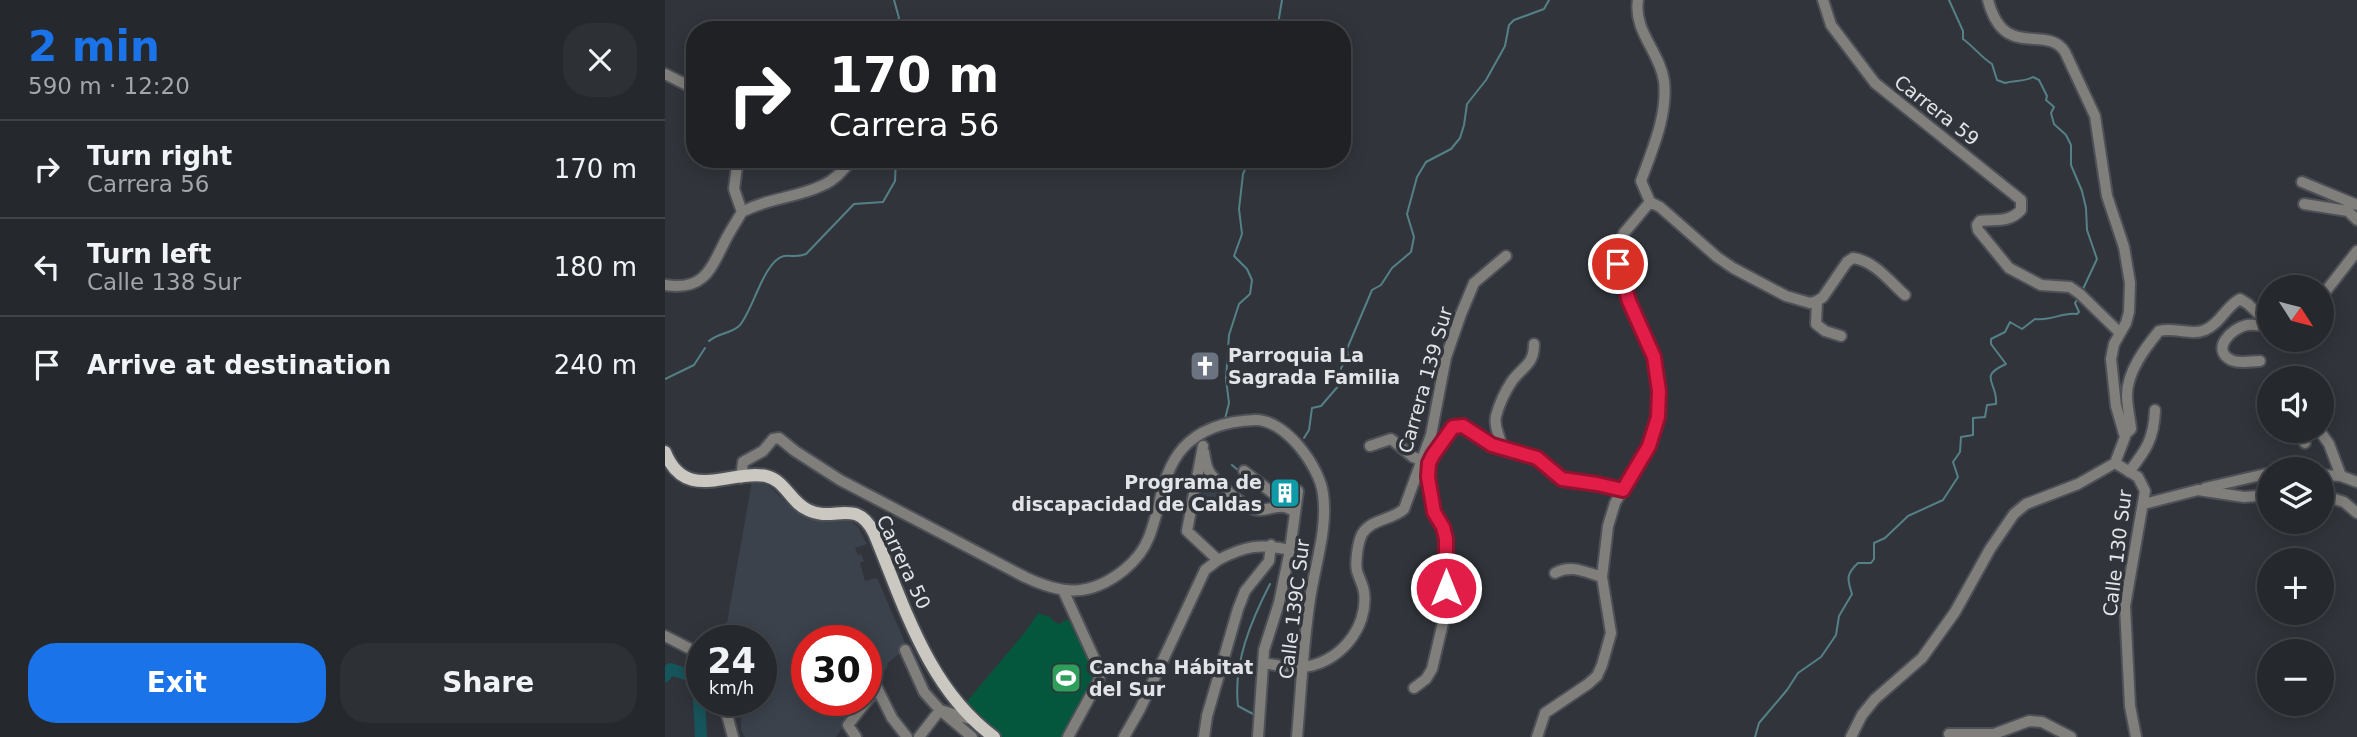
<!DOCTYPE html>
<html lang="en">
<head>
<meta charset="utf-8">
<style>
  :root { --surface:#25282c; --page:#2d3034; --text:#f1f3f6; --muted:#a3a6a9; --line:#424448; --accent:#1a73e8 }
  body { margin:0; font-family:"DejaVu Sans",sans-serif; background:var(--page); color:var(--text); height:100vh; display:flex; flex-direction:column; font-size:26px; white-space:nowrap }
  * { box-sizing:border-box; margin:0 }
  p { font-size:23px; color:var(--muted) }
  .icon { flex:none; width:38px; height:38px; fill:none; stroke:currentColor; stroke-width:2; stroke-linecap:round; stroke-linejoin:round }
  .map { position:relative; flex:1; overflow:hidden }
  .panel { display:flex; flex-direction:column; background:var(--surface); width:665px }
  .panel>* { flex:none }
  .guide { position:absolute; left:21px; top:21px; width:665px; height:147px; border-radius:28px; box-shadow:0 4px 18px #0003,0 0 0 2px var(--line); background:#202124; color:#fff; overflow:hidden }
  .needle { width:46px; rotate:126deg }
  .fabs { position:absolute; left:1592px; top:275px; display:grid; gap:14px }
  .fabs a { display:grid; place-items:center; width:77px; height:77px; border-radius:50%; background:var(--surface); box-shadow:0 4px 18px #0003,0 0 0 2px var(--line); font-size:35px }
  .speed { position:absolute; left:21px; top:625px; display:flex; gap:14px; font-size:35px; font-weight:700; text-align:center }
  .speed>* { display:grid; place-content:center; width:91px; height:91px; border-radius:50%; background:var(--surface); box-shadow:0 4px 18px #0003,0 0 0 2px var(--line); line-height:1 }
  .speed small { font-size:18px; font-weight:400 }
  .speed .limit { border:10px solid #d22; background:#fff; color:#111 }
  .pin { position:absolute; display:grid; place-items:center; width:60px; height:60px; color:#fff; margin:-30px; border:4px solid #fff; border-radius:50%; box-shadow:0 2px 7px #0007 }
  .me { position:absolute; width:77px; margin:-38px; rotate:0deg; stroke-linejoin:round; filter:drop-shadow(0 0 5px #0008) }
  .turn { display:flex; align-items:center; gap:24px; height:147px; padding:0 28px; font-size:32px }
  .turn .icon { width:91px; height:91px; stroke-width:2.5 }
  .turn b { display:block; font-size:49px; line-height:60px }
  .round { display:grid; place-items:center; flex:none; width:74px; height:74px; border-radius:28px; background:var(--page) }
  .summary { display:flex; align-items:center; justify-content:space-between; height:119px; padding:0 28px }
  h1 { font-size:42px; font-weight:600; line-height:52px; color:var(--accent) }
  .button { display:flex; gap:14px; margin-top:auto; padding:14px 28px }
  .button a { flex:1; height:80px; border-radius:28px; background:var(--accent); color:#fff; font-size:28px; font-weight:600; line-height:80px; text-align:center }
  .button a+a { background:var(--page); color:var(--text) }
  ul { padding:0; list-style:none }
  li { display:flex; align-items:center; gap:21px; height:98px; padding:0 28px; border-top:2px solid var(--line) }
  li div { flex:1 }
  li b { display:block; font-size:26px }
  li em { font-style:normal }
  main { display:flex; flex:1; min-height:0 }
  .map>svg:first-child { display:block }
  .built { fill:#3b424c }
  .green { fill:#04573d }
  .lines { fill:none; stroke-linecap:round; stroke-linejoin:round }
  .stream { stroke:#548086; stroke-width:2 }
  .river { stroke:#17555c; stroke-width:12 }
  .minor-casing { stroke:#4d5157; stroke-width:14 }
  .major-casing { stroke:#4d5157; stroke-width:16 }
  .minor { stroke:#807f7b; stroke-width:10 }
  .major { stroke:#cac8c1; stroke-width:12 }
  .route-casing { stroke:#92132f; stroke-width:18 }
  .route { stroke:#e11d48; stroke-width:12 }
  .labels { text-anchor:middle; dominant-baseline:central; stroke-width:7; stroke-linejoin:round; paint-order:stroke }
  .street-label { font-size:19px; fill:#e2e4e8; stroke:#31353b }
  .poi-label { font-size:19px; font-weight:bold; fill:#e2e4e8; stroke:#31353b; text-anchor:start }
</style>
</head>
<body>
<main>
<section class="panel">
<div class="summary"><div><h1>2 min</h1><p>590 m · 12:20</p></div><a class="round"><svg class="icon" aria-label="close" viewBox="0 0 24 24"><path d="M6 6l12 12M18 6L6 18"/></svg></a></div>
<ul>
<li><svg class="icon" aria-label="right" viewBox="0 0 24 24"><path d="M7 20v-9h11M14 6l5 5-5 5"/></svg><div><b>Turn right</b><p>Carrera 56</p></div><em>170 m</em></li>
<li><svg class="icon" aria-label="left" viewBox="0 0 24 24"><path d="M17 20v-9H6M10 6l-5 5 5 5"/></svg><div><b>Turn left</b><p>Calle 138 Sur</p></div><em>180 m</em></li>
<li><svg class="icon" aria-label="arrive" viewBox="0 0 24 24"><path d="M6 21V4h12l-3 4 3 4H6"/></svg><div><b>Arrive at destination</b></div><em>240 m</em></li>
</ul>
<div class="button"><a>Exit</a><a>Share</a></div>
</section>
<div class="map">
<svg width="1692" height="737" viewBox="0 0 1692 737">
  <rect width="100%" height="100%" fill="#31353b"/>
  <path class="built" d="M87 481 102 484 129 510 141 518 184 520 193 527 202 544 190 548 193 555 196 554 199 561 195 563 200 581 212 578 242 647 222 664 223 666 201 692V640H142V700H196L171 737H80L76 730V702L96 700V640H59Z
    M556 490 575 509 529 514 533 492Z"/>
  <path class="green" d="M373 613 385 617 388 621 394 624 403 619 411 636 415 637 432 673 396 737H338L316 721 299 705 361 631Z"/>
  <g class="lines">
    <path class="stream" d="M229 0 234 18 229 30
      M1284 0 1298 31V39C1309 47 1316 57 1327 64L1332 80 1340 83C1350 80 1359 82 1368 77L1374 80 1382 96 1381 100 1389 107 1386 113 1389 124 1401 135 1406 145V165L1417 191 1421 208 1422 230 1432 259 1418 289
      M612 30 617 0
      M44 341C53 333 65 334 74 326 88 312 98 261 119 256 128 255 131 258 141 254L189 204 218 202 230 181 231 159
      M0 379 29 365 40 348
      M560 419 564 403 561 379 564 335 574 304 585 294 587 280 582 269 569 256 577 234 574 209 578 174 585 159
      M639 438 644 430 647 408 656 406 675 384 676 368 683 357 682 349 707 290 716 285 727 268 746 252 749 237 742 214 752 177 761 162 786 149 795 138 799 125 802 104 821 80 840 46 844 25 849 20 879 9 884 0
      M567 465 574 471
      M588 714 573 706C568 663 586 621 605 584
      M1090 737 1094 723 1122 690 1133 673 1156 657 1171 635 1174 616 1187 594C1182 579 1181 574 1193 563H1206L1209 559V543L1220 538 1243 516 1278 500 1293 477 1288 462 1295 452 1296 437 1308 435V418L1320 417 1322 405 1331 404C1333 382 1312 377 1341 364L1326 344V339L1340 332 1345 322 1357 329 1370 319C1388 321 1396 312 1412 314L1414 312 1410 303 1414 297"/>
    <path class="river" d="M0 676 5 669 33 678 36 737"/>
    <g class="minor-casing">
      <path id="minor" d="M973 0C968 31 995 52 999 81 1003 115 987 150 976 181L985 202 995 207 1052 257 1068 268 1121 296 1145 303 1152 301
        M1158 0 1166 25 1210 83 1356 200V210C1344 223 1331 219 1315 221L1312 225 1313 230 1344 268 1376 285 1405 287 1415 294 1455 333
        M1323 0C1339 62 1381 23 1400 52L1430 116 1442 196 1459 247 1465 283 1464 312 1461 323 1449 344 1446 359 1451 406 1460 437 1450 463 1473 477 1480 491 1460 606 1465 706 1471 737
        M0 74 30 89
        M1637 182 1692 205
        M1639 204 1683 211 1692 220
        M77 212C102 198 132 198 158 185 170 180 179 169 188 159
        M0 285C38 291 45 271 60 241 65 231 71 222 77 212L69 189 73 159
        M1657 296 1692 251
        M1176 336 1160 331 1151 324 1152 301 1158 297 1182 262 1188 258C1210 261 1224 281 1240 295
        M1595 361C1586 361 1575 364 1566 360 1545 349 1567 328 1582 325 1589 324 1597 326 1605 326
        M1637 430 1635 434 1640 443
        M1654 430 1664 444 1676 476 1692 482
        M1458 431 1463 432 1466 429C1465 418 1462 407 1462 395 1462 372 1480 348 1494 331 1510 327 1526 336 1540 330 1555 324 1561 306 1575 299L1583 304 1605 325
        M538 446 522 531 553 560C580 546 595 543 625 550
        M705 446 726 439 748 457 762 462
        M836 448C837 437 828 429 831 416 834 405 841 390 847 381 858 366 869 365 869 344
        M539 452C540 459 541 467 545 473 551 482 582 510 593 510 608 510 618 501 630 513
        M579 471 610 495 614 506
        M1464 472C1481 450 1489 439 1490 410
        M1657 475 1676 476
        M76 478 78 462 98 451 108 439 114 438 130 451 175 480 360 577C398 595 425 597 459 570 470 561 479 550 484 537 496 507 496 473 518 448 536 428 564 421 590 420 620 419 655 467 658 494 663 528 650 565 645 599 638 645 636 691 632 737
        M1540 488 1605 473
        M1657 495 1679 502 1692 513
        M1479 504 1533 490 1579 497 1605 495
        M890 573C906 564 920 572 937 577
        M398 590 435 671 434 680 403 737
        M0 636 37 655
        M240 650 259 692 275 710 307 737
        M599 663C611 665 624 668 636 667 673 665 704 628 699 592 698 585 694 578 692 571 690 562 693 542 697 534 706 519 727 520 739 509L766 435 781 357 796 314 809 283 841 256
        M749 688 761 679 767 669 781 610V539L766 501 763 476 764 463 788 427 794 425 798 427 826 445 872 458 896 479 958 490
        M58 700 68 737
        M1284 734H1329L1364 721 1377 722 1406 737
        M191 737 183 725 212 688 227 718 242 737
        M254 737 275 710 308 720
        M459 737 475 709 540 570 553 560
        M539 737 542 716 573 609 580 591 604 561 606 545
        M593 737 599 650 614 603 625 550 633 491
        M872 737 880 713 923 684 932 676 937 665 946 633 937 577 943 526 950 503 984 446 993 417V374L989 357 964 301 951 252 959 233 985 202
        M1186 737 1197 715 1210 699 1257 658 1290 612 1325 549 1349 514 1361 504 1413 484 1450 463"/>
    </g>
    <g class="major-casing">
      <path id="major" d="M0 452C21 504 65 469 101 476 120 480 126 503 143 510 169 523 191 497 209 533 239 605 263 689 329 737"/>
    </g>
    <use href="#minor" class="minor"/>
    <use href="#major" class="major"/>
  </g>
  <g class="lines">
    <g class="route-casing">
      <path id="route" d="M781 588V539L778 527 769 512 763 477 764 463 768 455 788 427 798 426 827 445 872 458 897 479 932 484 958 490 984 446 993 417 994 391 989 357 964 301 953 264"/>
    </g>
    <use href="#route" class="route"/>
  </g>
  <defs>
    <g id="church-square" transform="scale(1.575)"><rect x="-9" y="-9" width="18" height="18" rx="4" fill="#6b7280" stroke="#31353b"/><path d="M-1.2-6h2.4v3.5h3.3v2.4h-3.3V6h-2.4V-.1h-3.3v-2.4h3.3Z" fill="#fff"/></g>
    <g id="building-square" transform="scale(1.575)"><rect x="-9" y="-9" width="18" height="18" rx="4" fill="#0f9aa8" stroke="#31353b"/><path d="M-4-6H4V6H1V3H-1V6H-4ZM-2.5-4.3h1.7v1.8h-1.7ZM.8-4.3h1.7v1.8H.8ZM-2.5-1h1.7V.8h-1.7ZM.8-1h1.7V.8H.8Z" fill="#fff"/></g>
    <g id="stadium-square" transform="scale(1.575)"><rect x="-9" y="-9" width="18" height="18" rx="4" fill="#2e9e5b" stroke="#31353b"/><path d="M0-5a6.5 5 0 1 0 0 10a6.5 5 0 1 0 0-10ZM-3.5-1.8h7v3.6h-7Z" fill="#fff"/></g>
  </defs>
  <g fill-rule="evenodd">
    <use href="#church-square" x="540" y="366"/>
    <use href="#building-square" x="620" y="493"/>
    <use href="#stadium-square" x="401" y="678"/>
  </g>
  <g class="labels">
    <g class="street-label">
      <text transform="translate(1272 110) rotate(38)">Carrera 59</text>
      <text transform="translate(760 380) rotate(-74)">Carrera 139 Sur</text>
      <text transform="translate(1452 553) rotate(-83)">Calle 130 Sur</text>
      <text transform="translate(239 562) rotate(65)">Carrera 50</text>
      <text transform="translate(629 609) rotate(-83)">Calle 139C Sur</text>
    </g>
    <g class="poi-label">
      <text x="563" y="355">Parroquia La<tspan x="563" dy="22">Sagrada Familia</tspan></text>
      <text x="597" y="482" text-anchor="end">Programa de<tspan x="597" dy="22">discapacidad de Caldas</tspan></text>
      <text x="424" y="667">Cancha Hábitat<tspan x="424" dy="22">del Sur</tspan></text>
    </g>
  </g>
</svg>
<div class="fabs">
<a><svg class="needle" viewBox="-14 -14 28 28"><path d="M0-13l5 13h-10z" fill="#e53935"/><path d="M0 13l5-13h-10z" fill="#a3a6a9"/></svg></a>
<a><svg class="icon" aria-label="sound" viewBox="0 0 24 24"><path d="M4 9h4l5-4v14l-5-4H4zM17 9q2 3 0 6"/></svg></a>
<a><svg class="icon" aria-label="layers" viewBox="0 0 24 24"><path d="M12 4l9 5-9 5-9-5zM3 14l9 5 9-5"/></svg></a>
<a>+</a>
<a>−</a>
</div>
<div class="speed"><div>24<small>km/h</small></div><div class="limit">30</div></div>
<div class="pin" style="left:953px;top:264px;background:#d93025"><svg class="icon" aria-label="arrive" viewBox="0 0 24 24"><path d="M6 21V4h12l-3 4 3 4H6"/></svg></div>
<svg class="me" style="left:781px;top:588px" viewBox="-20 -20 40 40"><circle r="17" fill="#e11d48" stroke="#fff" stroke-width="3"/><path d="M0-11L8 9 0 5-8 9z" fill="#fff"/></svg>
<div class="guide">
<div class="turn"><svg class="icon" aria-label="right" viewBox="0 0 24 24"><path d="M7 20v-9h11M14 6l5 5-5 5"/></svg><div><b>170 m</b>Carrera 56</div></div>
</div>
</div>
</main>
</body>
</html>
